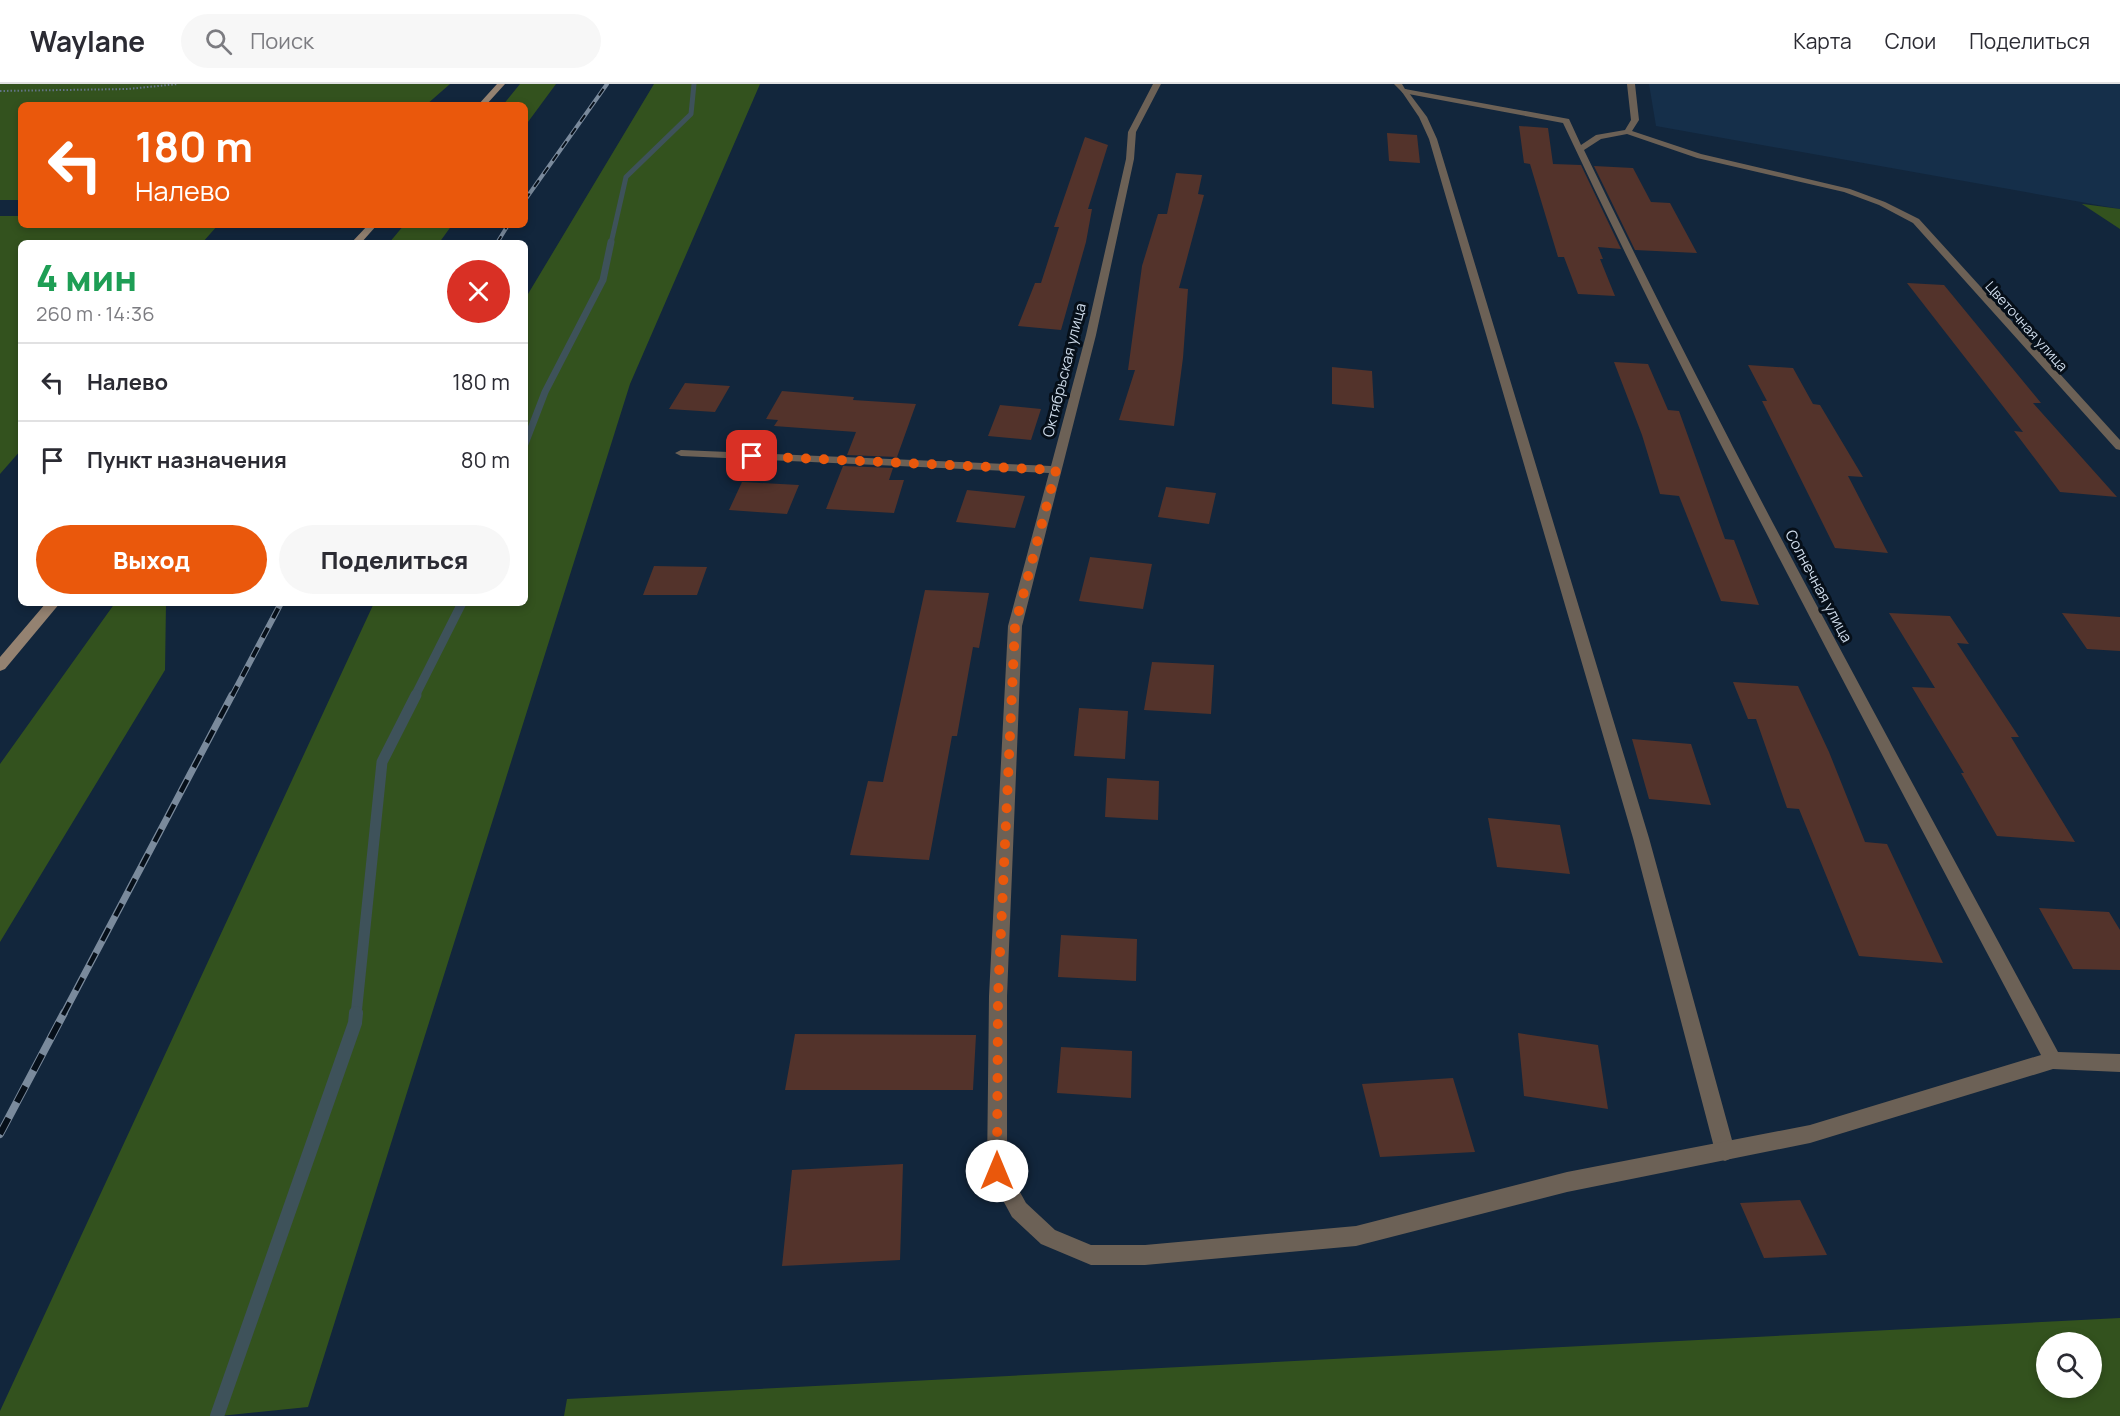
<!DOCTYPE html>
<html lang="ru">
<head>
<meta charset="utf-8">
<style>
  :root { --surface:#fff; --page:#f7f7f7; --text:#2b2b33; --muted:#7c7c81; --line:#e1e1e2; --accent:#ea580c }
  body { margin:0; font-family:Manrope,sans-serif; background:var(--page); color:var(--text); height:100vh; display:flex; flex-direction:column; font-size:22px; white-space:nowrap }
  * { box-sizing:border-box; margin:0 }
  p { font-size:20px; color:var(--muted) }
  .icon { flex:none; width:33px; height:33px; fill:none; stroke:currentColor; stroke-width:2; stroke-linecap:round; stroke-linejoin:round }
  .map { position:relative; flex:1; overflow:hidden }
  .details { position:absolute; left:18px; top:156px; width:510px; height:366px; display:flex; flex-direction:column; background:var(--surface); border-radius:9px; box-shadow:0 3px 9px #0003 }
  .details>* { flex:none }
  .hud { position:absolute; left:18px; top:18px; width:510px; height:126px; border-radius:9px; box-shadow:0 3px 9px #0003; background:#ea580c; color:#fff; overflow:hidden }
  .buttons { position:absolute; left:2036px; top:1248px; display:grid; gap:12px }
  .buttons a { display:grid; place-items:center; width:66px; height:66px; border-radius:50%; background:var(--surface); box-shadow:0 3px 9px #0003; font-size:30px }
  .pin { position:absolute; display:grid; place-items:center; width:51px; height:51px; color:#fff; margin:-26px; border-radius:12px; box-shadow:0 3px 9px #0006 }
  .me { position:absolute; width:66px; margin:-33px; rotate:0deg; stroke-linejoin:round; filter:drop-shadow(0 0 4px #0008) }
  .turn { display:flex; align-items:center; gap:21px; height:126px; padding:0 18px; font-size:27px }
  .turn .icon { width:78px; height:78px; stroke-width:2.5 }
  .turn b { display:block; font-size:42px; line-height:51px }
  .round { display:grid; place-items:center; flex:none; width:63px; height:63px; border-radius:32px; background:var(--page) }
  .headline { display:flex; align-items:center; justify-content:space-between; height:102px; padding:0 18px }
  h1 { font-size:36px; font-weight:800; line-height:45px; color:#1e9e55 }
  .action { display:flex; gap:12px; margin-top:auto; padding:12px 18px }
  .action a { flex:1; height:69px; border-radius:36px; background:var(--accent); color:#fff; font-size:24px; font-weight:800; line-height:69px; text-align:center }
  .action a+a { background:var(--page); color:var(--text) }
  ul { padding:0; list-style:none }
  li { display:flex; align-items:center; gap:18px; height:78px; padding:0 18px; border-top:2px solid var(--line) }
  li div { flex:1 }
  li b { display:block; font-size:22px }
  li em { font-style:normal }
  header { display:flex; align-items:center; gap:36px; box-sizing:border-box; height:84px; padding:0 30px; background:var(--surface); border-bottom:2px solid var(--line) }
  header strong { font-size:28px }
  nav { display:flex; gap:33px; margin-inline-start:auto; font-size:21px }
  .search { width:420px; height:54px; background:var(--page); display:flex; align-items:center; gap:15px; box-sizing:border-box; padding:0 21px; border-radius:33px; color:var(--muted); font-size:22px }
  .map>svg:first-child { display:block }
  .built { fill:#152f4a }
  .green { fill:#33521e; fill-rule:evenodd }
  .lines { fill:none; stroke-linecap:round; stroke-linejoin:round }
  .stream-far4 { stroke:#3e525a; stroke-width:5 }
  .stream-far3 { stroke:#3e525a; stroke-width:7 }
  .stream-far2 { stroke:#3e525a; stroke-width:9 }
  .stream-far1 { stroke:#3e525a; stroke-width:11 }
  .stream { stroke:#3e525a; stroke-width:14 }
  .building { fill:#53332b }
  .path { stroke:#637487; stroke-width:2; stroke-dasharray:1.5 2; stroke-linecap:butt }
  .lane { fill:#6c6156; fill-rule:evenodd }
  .street { fill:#6c6156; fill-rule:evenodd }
  .secondary { fill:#948271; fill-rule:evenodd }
  .rail-far3-casing { stroke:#7a8a9c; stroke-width:4 }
  .rail-far2-casing { stroke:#7a8a9c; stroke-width:6 }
  .rail-far1-casing { stroke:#7a8a9c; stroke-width:7 }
  .rail-casing { stroke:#7a8a9c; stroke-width:8 }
  .rail-far3 { stroke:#060f19; stroke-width:2; stroke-dasharray:8; stroke-linecap:butt }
  .rail-far2 { stroke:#060f19; stroke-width:4; stroke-dasharray:11; stroke-linecap:butt }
  .rail-far1 { stroke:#060f19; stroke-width:4.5; stroke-dasharray:14; stroke-linecap:butt }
  .rail { stroke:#060f19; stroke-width:6; stroke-dasharray:18; stroke-linecap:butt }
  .route { stroke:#ea580c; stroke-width:10; stroke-dasharray:0 18 }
  .labels { text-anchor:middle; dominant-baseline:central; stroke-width:6; stroke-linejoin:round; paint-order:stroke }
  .far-street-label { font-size:14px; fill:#cedbea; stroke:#060f19 }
  .street-label { font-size:15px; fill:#cedbea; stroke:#060f19 }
</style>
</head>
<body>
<header>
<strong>Waylane</strong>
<div class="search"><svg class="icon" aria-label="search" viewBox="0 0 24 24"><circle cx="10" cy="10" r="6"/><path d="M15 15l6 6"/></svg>Поиск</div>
<nav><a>Карта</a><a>Слои</a><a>Поделиться</a></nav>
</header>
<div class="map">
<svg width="2120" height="1332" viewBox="0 0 2120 1332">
  <rect width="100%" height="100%" fill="#12263c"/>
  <path class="built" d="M1649 0H2120V125L1656 42Z"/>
  <path class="green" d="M0 0H450L426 21H21V116H0Z
    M520 0H556L525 42V21H503Z
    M654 0H760L630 300 308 1323 220 1332H0V1327L374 519H525V215Z
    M2083 120 2120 125V145L2082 120Z
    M0 132H21V141H218L202 159H21V366L0 390Z
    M404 141H452L439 159H389Z
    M115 519H166L165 586 0 858V680Z
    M2120 1234V1332H564L567 1315ZM2046 1258H2091V1304H2046Z"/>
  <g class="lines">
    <path class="stream-far4" d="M611 159 626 93 691 30 694 0"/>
    <path class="stream-far3" d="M525 360 545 308 603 196 611 158"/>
    <path class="stream-far2" d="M415 612 462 519"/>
    <path class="stream-far1" d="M356 931 382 678 416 611"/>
    <path class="stream" d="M217 1332 355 939 356 929"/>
  </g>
  <path class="building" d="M1519 42 1548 44 1553 80 1581 81 1621 165 1598 163 1603 175H1600L1615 212 1578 210 1564 173H1558L1530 80 1524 79Z
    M1387 49 1417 51 1420 79 1389 77Z
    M1085 53 1108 61 1088 125H1092L1086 158 1061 246 1018 242 1035 199H1041L1059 143H1054Z
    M1594 82 1633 84 1651 118 1670 119 1697 169 1635 166Z
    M1176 89 1202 91 1198 110 1204 111 1179 204 1188 205 1183 274 1174 342 1119 336 1135 286H1128L1142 182 1158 130H1167Z
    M1907 199 1944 201 2041 319H2033L2117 413 2060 408 2014 347 2023 348Z
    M1614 278 1648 280 1668 326 1679 327 1725 455 1734 456 1759 521 1721 517 1679 412 1660 410 1642 351Z
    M1748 281 1793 284 1813 320 1820 321 1863 393 1848 392 1888 469 1835 464 1762 317H1767Z
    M1332 283 1372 287 1374 324 1332 320Z
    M685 299 730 302 715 328 669 325Z
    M782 307 854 313 853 316 916 320 897 373 847 371 856 348 774 342 778 336 766 335Z
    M1000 321 1041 325 1031 356 988 352Z
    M843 382 893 384 889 396H904L894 429 826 425Z
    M742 398 799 401 787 430 729 426Z
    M1166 403 1216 409 1209 440 1158 433Z
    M967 406 1025 412 1015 444 956 438Z
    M1090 473 1152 480 1143 525 1079 517Z
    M654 482 707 483 697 511H643Z
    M925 506 989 509 979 564 973 563 957 652H952L929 776 850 771 868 697 883 698Z
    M1889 529 1950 532 1969 560 1957 559 2019 653H2011L2075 758 1997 752 1961 689H1964L1912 603 1935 604Z
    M2062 529 2120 533V567L2087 565Z
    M1152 578 1214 581 1211 630 1144 626Z
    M1733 598 1798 602 1829 668 1865 758 1887 760 1943 879 1859 872 1799 725 1787 724 1756 635H1748Z
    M1079 624 1128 627 1125 675 1074 672Z
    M1632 655 1691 660 1711 721 1649 715Z
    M1107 694 1159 697 1158 736 1105 733Z
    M1488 734 1560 741 1570 790 1497 783Z
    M2039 824 2109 828 2120 846V886L2073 885Z
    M1061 851 1137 855 1136 897 1058 893Z
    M1518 949 1598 961 1608 1025 1524 1012Z
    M795 950 976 951 973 1006H785Z
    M1061 963 1132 967 1131 1014 1057 1009Z
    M1453 994 1475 1068 1380 1073 1362 1000Z
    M903 1080 900 1176 782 1182 792 1086Z
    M1800 1116 1827 1171 1764 1174 1740 1119Z"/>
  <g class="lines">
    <path class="path" d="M0 7 128 5 178 0"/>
    <path class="lane" d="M1400 5H1406L1427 33 1437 55 1649 754 1735 1067 1732 1074 1725 1077 1718 1074 1715 1067 1633 754 1429 55 1419 33Z"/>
    <path class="street" d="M1153 0H1161L1136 48 1134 75 1096 251 1022 542 1007 912V1085L1026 1119 1055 1146 1091 1161H1145L1356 1142 1567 1088 1810 1041 2041 971C1878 662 1711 354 1563 39L1403 9 1394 0H1402L1405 5 1569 35 1581 61 1596 51 1625 46 1631 36 1627 0H1635L1639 36 1632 47 1701 70 1850 105 1885 118 1919 135 2120 356V366L2116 365 1913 139 1879 121 1844 108 1697 74 1627 50 1601 55 1584 66C1731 372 1897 669 2058 968L2120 970V988L2053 985 1810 1059 1567 1108 1356 1162 1145 1181H1091L1041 1160 1012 1133 987 1087 989 912 1008 542 1049 389 681 372 675 369 681 366 1051 382 1086 251 1126 75 1128 48Z"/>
    <path class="secondary" d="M497 0H505L486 21H478Z
      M368 141H377L361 159H351Z
      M46 519H60L5 585 0 587V573Z"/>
    <g class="rail-far3-casing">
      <path id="rail-far3" d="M525 116 607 0
        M497 159 508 141"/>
    </g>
    <g class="rail-far2-casing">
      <path id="rail-far2" d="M232 612 281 519"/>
    </g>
    <g class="rail-far1-casing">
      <path id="rail-far1" d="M63 931 232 611"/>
    </g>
    <g class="rail-casing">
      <path id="rail" d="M0 1050 64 929"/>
    </g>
    <use href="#rail-far3" class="rail-far3"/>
    <use href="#rail-far2" class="rail-far2"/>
    <use href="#rail-far1" class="rail-far1"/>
    <use href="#rail" class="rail"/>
  </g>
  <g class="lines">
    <path class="route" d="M752 372 1056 386 1015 542 998 912 997 1087"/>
  </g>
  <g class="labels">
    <g class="far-street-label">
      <text transform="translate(2027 242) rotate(48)">Цветочная улица</text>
    </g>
    <g class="street-label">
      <text transform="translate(1064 286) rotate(-76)">Октябрьская улица</text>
      <text transform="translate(1819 502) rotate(62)">Солнечная улица</text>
    </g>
  </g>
</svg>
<div class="buttons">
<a><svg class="icon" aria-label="search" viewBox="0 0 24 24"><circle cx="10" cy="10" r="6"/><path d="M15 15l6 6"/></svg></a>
</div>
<div class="pin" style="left:752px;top:372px;background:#d93025"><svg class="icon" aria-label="arrive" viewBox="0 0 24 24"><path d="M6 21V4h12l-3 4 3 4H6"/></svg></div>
<svg class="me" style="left:997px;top:1087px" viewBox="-20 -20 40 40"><circle r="19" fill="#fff"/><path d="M0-13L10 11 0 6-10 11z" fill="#ea580c"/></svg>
<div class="hud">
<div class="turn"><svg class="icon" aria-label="left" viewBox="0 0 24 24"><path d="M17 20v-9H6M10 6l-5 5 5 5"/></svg><div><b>180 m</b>Налево</div></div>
</div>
<section class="details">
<div class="headline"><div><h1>4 мин</h1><p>260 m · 14:36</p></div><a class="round" style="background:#d93025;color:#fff"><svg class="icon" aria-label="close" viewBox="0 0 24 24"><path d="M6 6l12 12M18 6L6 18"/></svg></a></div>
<ul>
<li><svg class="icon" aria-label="left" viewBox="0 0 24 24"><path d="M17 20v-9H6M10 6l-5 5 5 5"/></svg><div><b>Налево</b></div><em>180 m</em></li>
<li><svg class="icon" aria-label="arrive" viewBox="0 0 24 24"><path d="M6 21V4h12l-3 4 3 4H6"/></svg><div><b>Пункт назначения</b></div><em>80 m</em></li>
</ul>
<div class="action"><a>Выход</a><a>Поделиться</a></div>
</section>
</div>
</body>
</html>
